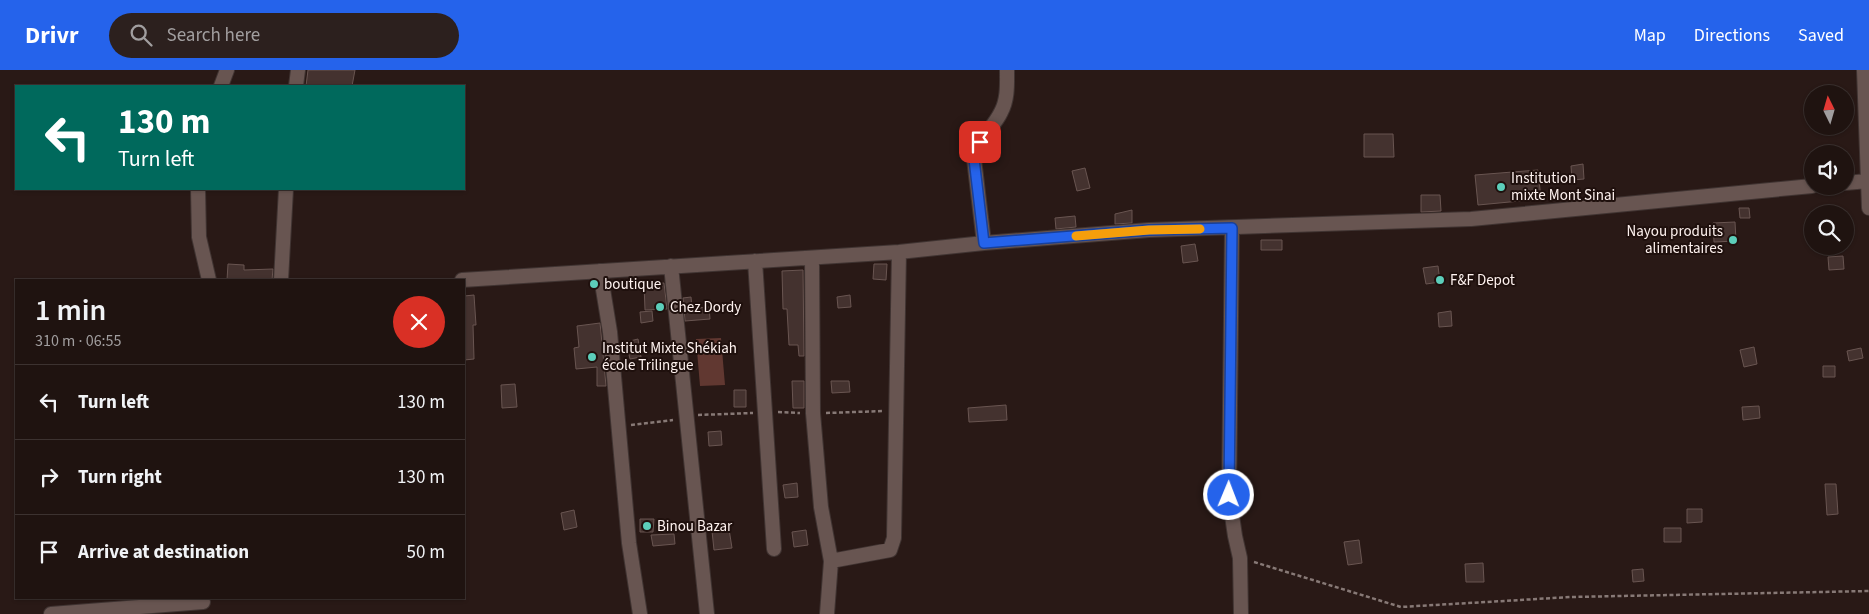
<!DOCTYPE html>
<html lang="en">
<head>
<meta charset="utf-8">
<style>
  :root { --surface:#1f1310; --page:#2c201e; --text:#f1f3f6; --muted:#a19e9f; --line:#3c3230; --accent:#2563eb }
  body { margin:0; font-family:"Source Sans 3",sans-serif; background:var(--page); color:var(--text); height:100vh; display:flex; flex-direction:column; font-size:19px; white-space:nowrap }
  * { box-sizing:border-box; margin:0 }
  p { font-size:16px; color:var(--muted) }
  .icon { flex:none; width:28px; height:28px; fill:none; stroke:currentColor; stroke-width:2; stroke-linecap:round; stroke-linejoin:round }
  .map { position:relative; flex:1; overflow:hidden }
  .side { position:absolute; left:15px; top:209px; width:450px; height:320px; display:flex; flex-direction:column; background:var(--surface); border-radius:0px; box-shadow:0 1px 4px #0004,0 0 0 1px var(--line) }
  .side>* { flex:none }
  .top-card { position:absolute; left:15px; top:15px; width:450px; height:105px; border-radius:0px; box-shadow:0 1px 4px #0004,0 0 0 1px var(--line); background:#00695c; color:#fff; overflow:hidden }
  .needle { width:32px; rotate:355deg }
  .fabs { position:absolute; left:1804px; top:15px; display:grid; gap:10px }
  .fabs a { display:grid; place-items:center; width:50px; height:50px; border-radius:50%; background:var(--surface); box-shadow:0 1px 4px #0004,0 0 0 1px var(--line); font-size:25px }
  .pin { position:absolute; display:grid; place-items:center; width:42px; height:42px; color:#fff; margin:-21px; border-radius:10px; box-shadow:0 2px 8px #0006 }
  .me { position:absolute; width:55px; margin:-28px; rotate:1deg; stroke-linejoin:round; filter:drop-shadow(0 0 4px #0008) }
  .turn { display:flex; align-items:center; gap:18px; height:105px; padding:0 20px; font-size:22px }
  .turn .icon { width:65px; height:65px; stroke-width:2.5 }
  .turn b { display:block; font-size:35px; line-height:42px }
  .round { display:grid; place-items:center; flex:none; width:52px; height:52px; border-radius:26px; background:var(--page) }
  .headline { display:flex; align-items:center; justify-content:space-between; height:85px; padding:0 20px }
  h1 { font-size:30px; font-weight:600; line-height:38px }
  ul { padding:0; list-style:none }
  li { display:flex; align-items:center; gap:15px; height:75px; padding:0 20px; border-top:1px solid var(--line) }
  li div { flex:1 }
  li b { display:block; font-size:19px }
  li em { font-style:normal }
  header { display:flex; align-items:center; gap:30px; box-sizing:border-box; height:70px; padding:0 25px; background:var(--accent); color:#fff }
  header strong { font-size:24px }
  nav { display:flex; gap:28px; margin-inline-start:auto; font-size:18px }
  .search { width:350px; height:45px; background:var(--page); display:flex; align-items:center; gap:12px; box-sizing:border-box; padding:0 18px; border-radius:28px; color:var(--muted); font-size:19px }
  .map>svg:first-child { display:block }
  .green { fill:#613831 }
  .building { fill:#44322f; stroke:#695551 }
  .lines { fill:none; stroke-linecap:round; stroke-linejoin:round }
  .minor-casing { stroke:#403432; stroke-width:16 }
  .path { stroke:#877976; stroke-width:2.5; stroke-dasharray:4 2.5; stroke-linecap:butt }
  .minor { stroke:#685551; stroke-width:14 }
  .route-casing { stroke:#184099; stroke-width:12 }
  .route { stroke:#2563eb; stroke-width:9 }
  .slow { stroke:#f59e0b; stroke-width:9 }
  .poi-dot { fill:#5cceba; stroke:#1f100d; stroke-width:2 }
  .labels { text-anchor:middle; dominant-baseline:central; stroke-width:4; stroke-linejoin:round; paint-order:stroke }
  .poi-label { font-size:15px; fill:#fef2ef; stroke:#1f100d; text-anchor:start }
</style>
</head>
<body>
<header>
<strong>Drivr</strong>
<div class="search"><svg class="icon" aria-label="search" viewBox="0 0 24 24"><circle cx="10" cy="10" r="6"/><path d="M15 15l6 6"/></svg>Search here</div>
<nav><a>Map</a><a>Directions</a><a>Saved</a></nav>
</header>
<div class="map">
<svg width="1869" height="544" viewBox="0 0 1869 544">
  <rect width="100%" height="100%" fill="#291916"/>
  <path class="green" d="M721 268 725 315 700 316 696 269Z"/>
  <path class="building" d="M308 0H355L352 16H306Z
    M1364 64H1393L1394 87H1364Z
    M1583 94 1584 109 1572 110 1571 96Z
    M1085 98 1090 118 1077 121 1072 101Z
    M1538 100 1541 129 1478 135 1475 105Z
    M1421 125H1440L1441 141 1421 142Z
    M1739 138H1749L1750 148H1740Z
    M1132 140V153L1115 154V144Z
    M1075 146 1076 157 1056 159 1055 148Z
    M1735 152 1736 171 1714 172 1713 153Z
    M1261 170H1282V180H1261Z
    M1195 174 1198 191 1183 193 1181 176Z
    M1843 186 1844 199 1829 200 1828 187Z
    M228 194 244 195V200L273 199 272 210H227Z
    M874 194H887L886 210 873 209Z
    M1438 196 1440 212 1426 214 1423 198Z
    M803 200 804 286H799L798 275H789L787 239H783L782 201Z
    M664 213 667 239 645 240 644 214Z
    M474 225 476 255H473L474 289 464 290V226Z
    M850 225 851 237 838 238 837 227Z
    M691 227 692 238H684L683 228Z
    M709 237 710 249 685 251 684 239Z
    M652 241 653 251 641 253 640 242Z
    M1451 241 1452 256 1439 257 1438 243Z
    M600 253 601 263 606 316H597V297L576 299 574 278 579 277 577 256Z
    M638 269 641 287 630 289 626 272Z
    M1754 277 1757 294 1744 297 1740 280Z
    M1861 278 1863 288 1849 291 1847 281Z
    M1823 296H1835V307H1823Z
    M792 311H804V338H793Z
    M831 311H849L850 322 832 323Z
    M515 314 517 337 502 338 501 315Z
    M734 320H746V337H734Z
    M1006 335 1007 350 969 352 968 338Z
    M1759 336 1760 348 1743 350 1742 337Z
    M721 361 722 375 709 376 708 362Z
    M797 413 798 427 785 428 783 415Z
    M1825 414H1836L1838 444 1827 445Z
    M1687 439H1702V452L1687 453Z
    M574 440 577 457 564 460 561 443Z
    M640 449H654L653 462H640Z
    M1664 458H1681V472H1664Z
    M729 459 732 478 714 480 712 461Z
    M806 460 808 475 794 477 792 462Z
    M674 464 675 474 653 476 651 465Z
    M1359 470 1362 493 1348 495 1344 472Z
    M1483 493 1484 512H1466L1465 494Z
    M1643 499 1644 511 1633 512 1632 500Z"/>
  <g class="lines">
    <g class="minor-casing">
      <path id="minor" d="M1864 0 1869 138
        M221 16 227 0
        M296 16 298 0
        M1845 113 1868 111
        M198 119 199 167 209 210
        M1232 158 1229 425 1235 466 1240 488 1241 544
        M984 173 974 89C977 69 993 59 1001 42 1008 29 1007 14 1007 0
        M812 188 813 343 821 437 831 491
        M755 191 774 479
        M671 196 707 544
        M600 201 610 262 629 473 640 544
        M281 210 286 119
        M462 210 899 182 984 173 1149 160 1471 149 1812 116
        M51 544 203 532
        M827 544 831 491 890 480 894 468 899 182"/>
    </g>
    <path class="path" d="M778 342 800 343
      M826 343 883 341
      M698 345 753 343
      M631 355 673 350
      M1254 492 1401 537 1571 527 1869 521"/>
    <use href="#minor" class="minor"/>
  </g>
  <g class="lines">
    <g class="route-casing">
      <path id="route" d="M980 72 975 80 974 89 984 173 1149 160 1232 158 1229 425"/>
    </g>
    <use href="#route" class="route"/>
    <path class="slow" d="M1076 166 1149 160 1200 159"/>
  </g>
  <g class="poi-dot">
    <circle cx="1501" cy="117" r="5"/>
    <circle cx="1733" cy="170" r="5"/>
    <circle cx="1440" cy="210" r="5"/>
    <circle cx="594" cy="214" r="5"/>
    <circle cx="660" cy="237" r="5"/>
    <circle cx="592" cy="287" r="5"/>
    <circle cx="647" cy="456" r="5"/>
  </g>
  <g class="labels">
    <g class="poi-label">
      <text x="1511" y="108">Institution<tspan x="1511" dy="17">mixte Mont Sinai</tspan></text>
      <text x="1723" y="161" text-anchor="end">Nayou produits<tspan x="1723" dy="17">alimentaires</tspan></text>
      <text x="1450" y="210">F&amp;F Depot</text>
      <text x="604" y="214">boutique</text>
      <text x="670" y="237">Chez Dordy</text>
      <text x="602" y="278">Institut Mixte Shékiah<tspan x="602" dy="17">école Trilingue</tspan></text>
      <text x="657" y="456">Binou Bazar</text>
    </g>
  </g>
</svg>
<div class="fabs">
<a><svg class="needle" viewBox="-14 -14 28 28"><path d="M0-13l5 13h-10z" fill="#e53935"/><path d="M0 13l5-13h-10z" fill="#a19e9f"/></svg></a>
<a><svg class="icon" aria-label="sound" viewBox="0 0 24 24"><path d="M4 9h4l5-4v14l-5-4H4zM17 9q2 3 0 6"/></svg></a>
<a><svg class="icon" aria-label="search" viewBox="0 0 24 24"><circle cx="10" cy="10" r="6"/><path d="M15 15l6 6"/></svg></a>
</div>
<div class="pin" style="left:980px;top:72px;background:#d93025"><svg class="icon" aria-label="arrive" viewBox="0 0 24 24"><path d="M6 21V4h12l-3 4 3 4H6"/></svg></div>
<svg class="me" style="left:1229px;top:425px" viewBox="-20 -20 40 40"><circle r="17" fill="#2563eb" stroke="#fff" stroke-width="3"/><path d="M0-11L8 9 0 5-8 9z" fill="#fff"/></svg>
<div class="top-card">
<div class="turn"><svg class="icon" aria-label="left" viewBox="0 0 24 24"><path d="M17 20v-9H6M10 6l-5 5 5 5"/></svg><div><b>130 m</b>Turn left</div></div>
</div>
<section class="side">
<div class="headline"><div><h1>1 min</h1><p>310 m · 06:55</p></div><a class="round" style="background:#d93025;color:#fff"><svg class="icon" aria-label="close" viewBox="0 0 24 24"><path d="M6 6l12 12M18 6L6 18"/></svg></a></div>
<ul>
<li><svg class="icon" aria-label="left" viewBox="0 0 24 24"><path d="M17 20v-9H6M10 6l-5 5 5 5"/></svg><div><b>Turn left</b></div><em>130 m</em></li>
<li><svg class="icon" aria-label="right" viewBox="0 0 24 24"><path d="M7 20v-9h11M14 6l5 5-5 5"/></svg><div><b>Turn right</b></div><em>130 m</em></li>
<li><svg class="icon" aria-label="arrive" viewBox="0 0 24 24"><path d="M6 21V4h12l-3 4 3 4H6"/></svg><div><b>Arrive at destination</b></div><em>50 m</em></li>
</ul>
</section>
</div>
</body>
</html>
